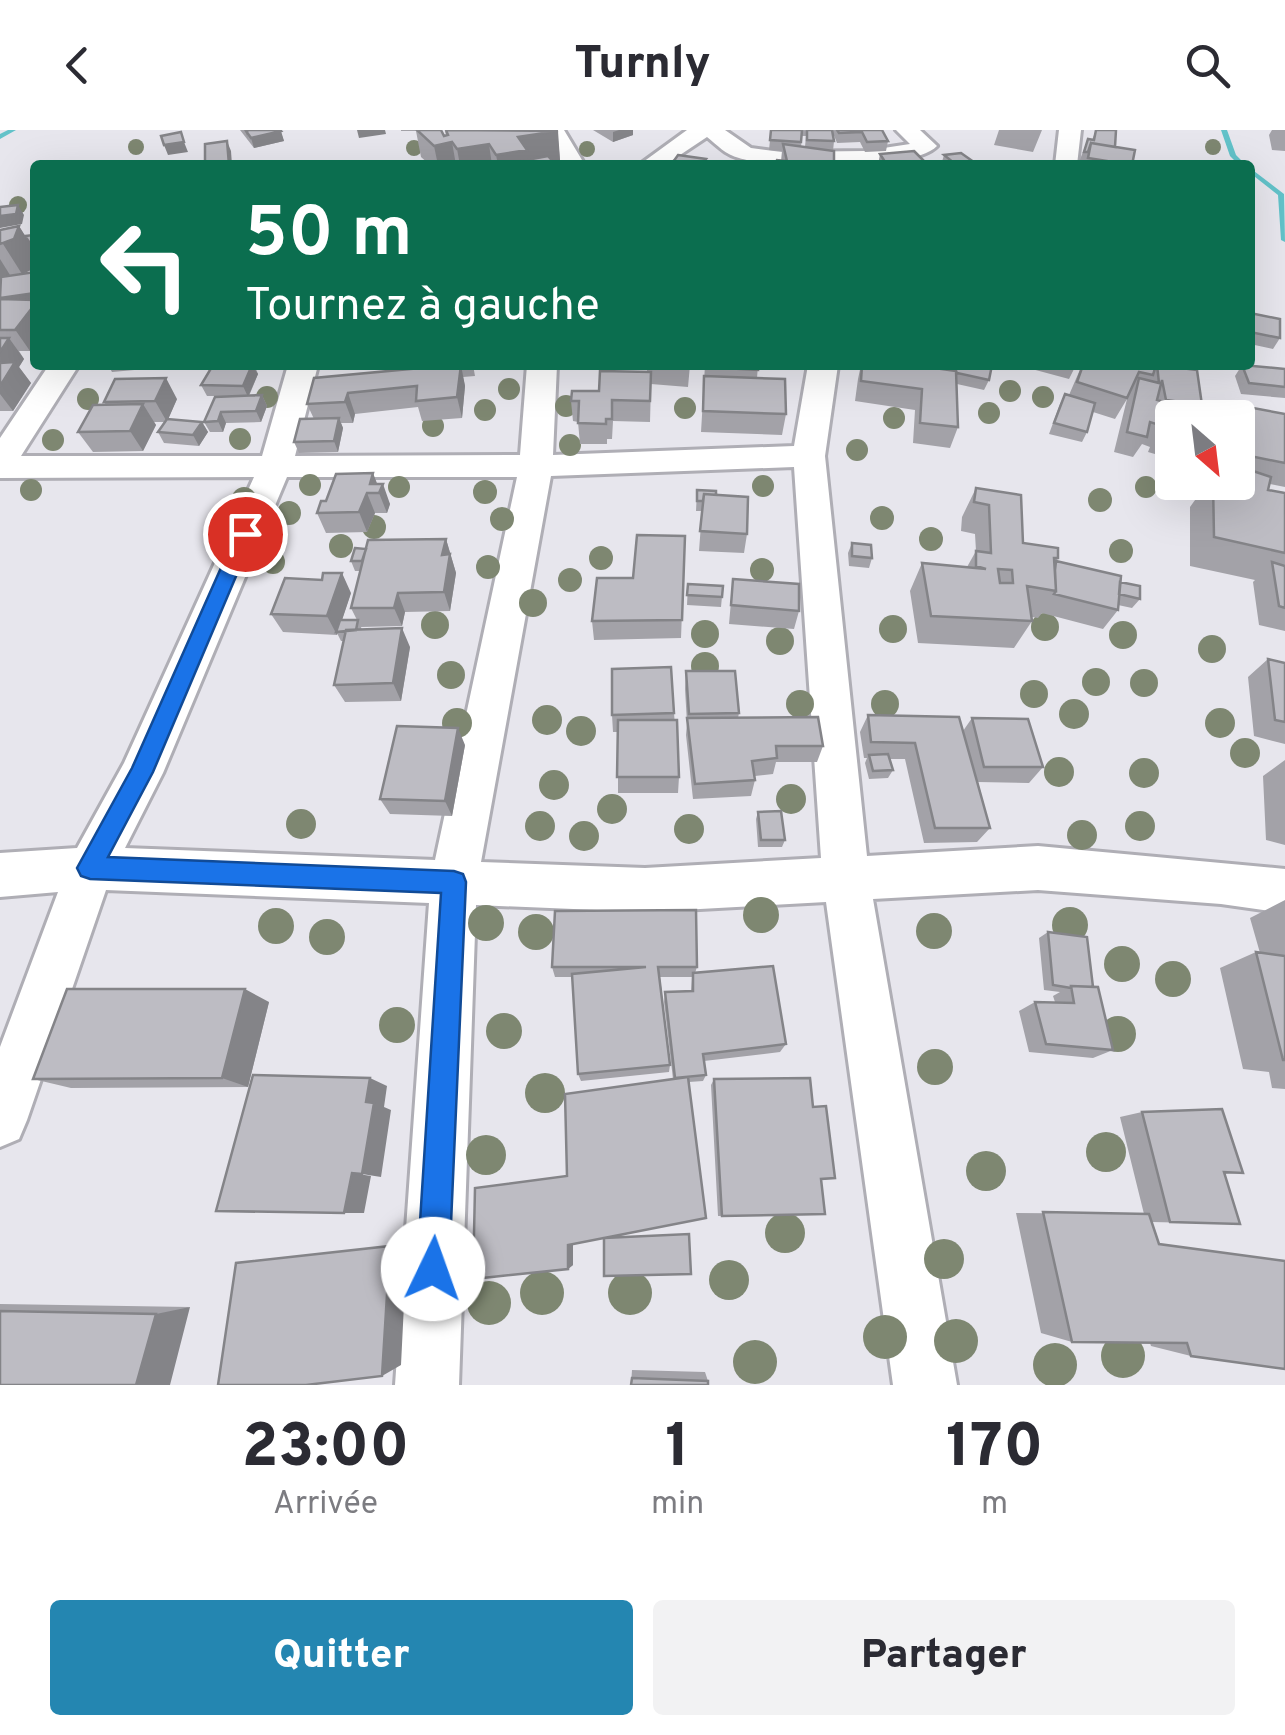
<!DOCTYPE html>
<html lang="fr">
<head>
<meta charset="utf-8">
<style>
  :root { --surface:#fff; --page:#f2f2f3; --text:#2b2b33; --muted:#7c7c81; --accent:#2486b1 }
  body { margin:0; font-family:Overpass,sans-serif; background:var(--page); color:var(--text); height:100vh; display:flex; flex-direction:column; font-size:38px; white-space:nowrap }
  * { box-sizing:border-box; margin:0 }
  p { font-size:32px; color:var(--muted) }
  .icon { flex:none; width:55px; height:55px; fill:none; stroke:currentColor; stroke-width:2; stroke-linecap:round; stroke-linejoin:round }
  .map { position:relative; height:1255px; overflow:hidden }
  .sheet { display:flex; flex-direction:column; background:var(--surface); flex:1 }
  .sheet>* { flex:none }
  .hud { position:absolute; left:30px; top:30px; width:1225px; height:210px; border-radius:10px; box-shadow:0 10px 40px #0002; background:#0b6e4f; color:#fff; overflow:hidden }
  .needle { width:65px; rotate:152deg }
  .fabs { position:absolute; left:1155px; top:270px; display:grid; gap:20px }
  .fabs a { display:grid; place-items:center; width:100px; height:100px; border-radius:10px; background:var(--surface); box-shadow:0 10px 40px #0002; font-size:50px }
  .pin { position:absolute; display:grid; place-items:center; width:85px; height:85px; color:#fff; margin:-42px; border:5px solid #fff; border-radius:50%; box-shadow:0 2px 10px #0007 }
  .me { position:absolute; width:110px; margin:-55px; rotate:3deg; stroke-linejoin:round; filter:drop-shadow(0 0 8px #0008) }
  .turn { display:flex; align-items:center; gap:35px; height:210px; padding:0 50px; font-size:45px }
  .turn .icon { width:130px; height:130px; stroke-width:2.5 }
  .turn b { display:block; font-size:70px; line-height:85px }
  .eta { display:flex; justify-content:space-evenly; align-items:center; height:170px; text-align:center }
  .eta b { font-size:60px; font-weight:800; line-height:70px }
  .cta { display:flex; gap:20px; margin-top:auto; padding:20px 50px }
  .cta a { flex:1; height:115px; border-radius:10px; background:var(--accent); color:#fff; font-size:40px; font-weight:800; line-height:115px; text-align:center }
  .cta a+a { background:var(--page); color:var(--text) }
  header { display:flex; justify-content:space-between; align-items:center; height:130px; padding:0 50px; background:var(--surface); font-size:45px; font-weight:800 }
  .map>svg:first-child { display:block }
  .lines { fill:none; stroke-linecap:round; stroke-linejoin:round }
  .stream { fill:#62c2c9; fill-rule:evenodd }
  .street-casing { stroke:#afaeb5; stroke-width:6 }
  .street { fill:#fff; fill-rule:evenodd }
  .tree { fill:#7e8771 }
  .wall { fill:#a3a2a8; fill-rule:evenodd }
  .shaded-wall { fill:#848488 }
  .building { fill:#bdbcc3; stroke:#848488; stroke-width:2.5; fill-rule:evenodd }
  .route { fill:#1a73e8; stroke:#114b97; stroke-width:2.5 }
</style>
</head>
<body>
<header><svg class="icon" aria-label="back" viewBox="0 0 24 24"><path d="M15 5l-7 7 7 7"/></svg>Turnly<svg class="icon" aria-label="search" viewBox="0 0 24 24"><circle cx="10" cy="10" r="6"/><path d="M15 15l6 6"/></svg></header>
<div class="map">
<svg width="1285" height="1255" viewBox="0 0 1285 1255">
  <rect width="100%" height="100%" fill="#e7e6ed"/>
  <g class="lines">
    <path class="stream" d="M8 0H16L0 9V4Z
      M1221 0H1227L1236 25 1246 35H1239L1230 26Z
      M1250 38 1284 64 1285 112 1281 110 1278 65 1250 43Z"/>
    <g class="street-casing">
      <path id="street" d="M542 0H564L585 35H563Z
        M687 0H725L751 18 782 22 864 21 910 14 896 0H920L937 16C912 42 774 39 739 28 726 25 717 15 707 7L665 35H639Z
        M1059 0H1081L1077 35H1055Z
        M49 235H79L21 326H262L288 235H318L295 326 520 325 527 235H557L553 325 794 316 808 235H838L825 326 867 726 1038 716 1285 739V783L1221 774 1038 760 873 769 957 1255H893L826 772 645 782 476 775 459 1255H395L429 773 106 760 27 990 19 1009 0 1017V917L58 762 0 767V723L77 718 124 633 254 347 0 348V308ZM794 337 821 728 645 738 481 732 551 346ZM287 347H517L435 730 125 718 163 643Z"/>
    </g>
    <use href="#street" class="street"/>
  </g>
  <g class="tree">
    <circle cx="136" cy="17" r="8"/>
    <circle cx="1213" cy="17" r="8"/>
    <circle cx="414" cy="18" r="8"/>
    <circle cx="587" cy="19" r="8"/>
    <circle cx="18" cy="75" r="9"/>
    <circle cx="509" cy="259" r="11"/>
    <circle cx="1010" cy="261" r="11"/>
    <circle cx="267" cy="267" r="11"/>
    <circle cx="1043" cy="267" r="11"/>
    <circle cx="88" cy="269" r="11"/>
    <circle cx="566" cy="276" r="11"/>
    <circle cx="685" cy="278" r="11"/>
    <circle cx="485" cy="280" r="11"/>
    <circle cx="989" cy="283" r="11"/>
    <circle cx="894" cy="288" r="11"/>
    <circle cx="433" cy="296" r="11"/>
    <circle cx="240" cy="309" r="11"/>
    <circle cx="53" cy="310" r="11"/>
    <circle cx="570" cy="315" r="11"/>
    <circle cx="857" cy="320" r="11"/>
    <circle cx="310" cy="355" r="11"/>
    <circle cx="763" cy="356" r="11"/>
    <circle cx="399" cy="357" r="11"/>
    <circle cx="1146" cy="357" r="11"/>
    <circle cx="31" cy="360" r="11"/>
    <circle cx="485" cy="362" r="12"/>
    <circle cx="244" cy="369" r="12"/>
    <circle cx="1100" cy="370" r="12"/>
    <circle cx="289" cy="383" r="12"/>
    <circle cx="882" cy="388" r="12"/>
    <circle cx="502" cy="389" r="12"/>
    <circle cx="374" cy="397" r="12"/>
    <circle cx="931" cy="409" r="12"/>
    <circle cx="341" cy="416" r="12"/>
    <circle cx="1121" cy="421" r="12"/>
    <circle cx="601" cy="428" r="12"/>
    <circle cx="273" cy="432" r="12"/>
    <circle cx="488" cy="437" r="12"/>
    <circle cx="762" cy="440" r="12"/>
    <circle cx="570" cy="450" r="12"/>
    <circle cx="533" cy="473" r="14"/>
    <circle cx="435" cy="495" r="14"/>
    <circle cx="1045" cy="497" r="14"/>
    <circle cx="893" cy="499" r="14"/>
    <circle cx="705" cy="504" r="14"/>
    <circle cx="1123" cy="505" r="14"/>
    <circle cx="780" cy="511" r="14"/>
    <circle cx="1212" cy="519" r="14"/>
    <circle cx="705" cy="536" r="14"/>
    <circle cx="451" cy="545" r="14"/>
    <circle cx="1096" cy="552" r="14"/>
    <circle cx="1144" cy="553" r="14"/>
    <circle cx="1034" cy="564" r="14"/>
    <circle cx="800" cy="574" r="14"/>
    <circle cx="885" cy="574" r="14"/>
    <circle cx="1074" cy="584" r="15"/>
    <circle cx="547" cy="590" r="15"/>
    <circle cx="457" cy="593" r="15"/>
    <circle cx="1220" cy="593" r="15"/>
    <circle cx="581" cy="601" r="15"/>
    <circle cx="1245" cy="623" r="15"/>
    <circle cx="1059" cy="642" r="15"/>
    <circle cx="1144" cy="643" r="15"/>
    <circle cx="554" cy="655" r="15"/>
    <circle cx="791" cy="669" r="15"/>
    <circle cx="612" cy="679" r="15"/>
    <circle cx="301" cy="694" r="15"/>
    <circle cx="540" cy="696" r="15"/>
    <circle cx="1140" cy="696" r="15"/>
    <circle cx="689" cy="699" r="15"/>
    <circle cx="1082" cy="705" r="15"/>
    <circle cx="584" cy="706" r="15"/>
    <circle cx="761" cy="785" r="18"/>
    <circle cx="486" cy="793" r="18"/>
    <circle cx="1070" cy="795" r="18"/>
    <circle cx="276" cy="796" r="18"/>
    <circle cx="934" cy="801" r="18"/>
    <circle cx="536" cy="802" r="18"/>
    <circle cx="327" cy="807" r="18"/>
    <circle cx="1122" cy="834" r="18"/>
    <circle cx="1173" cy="849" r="18"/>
    <circle cx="397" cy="895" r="18"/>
    <circle cx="504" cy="901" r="18"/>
    <circle cx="1118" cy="904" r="18"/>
    <circle cx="935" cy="937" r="18"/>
    <circle cx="545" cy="963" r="20"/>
    <circle cx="1106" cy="1022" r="20"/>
    <circle cx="486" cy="1025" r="20"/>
    <circle cx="986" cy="1041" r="20"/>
    <circle cx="785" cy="1103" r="20"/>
    <circle cx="944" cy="1129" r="20"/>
    <circle cx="729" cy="1150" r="20"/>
    <circle cx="542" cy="1163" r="22"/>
    <circle cx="630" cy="1163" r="22"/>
    <circle cx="489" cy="1173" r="22"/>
    <circle cx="885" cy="1207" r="22"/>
    <circle cx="956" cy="1211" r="22"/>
    <circle cx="1123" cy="1226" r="22"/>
    <circle cx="755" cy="1232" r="22"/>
    <circle cx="1055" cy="1235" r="22"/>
  </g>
  <path class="wall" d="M240 0H280L284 11 254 18Z
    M401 0H441L444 6H446L445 0H557L560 30 552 31 556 35H430L421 27 416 1H401Z
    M593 0H633V5L613 12Z
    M771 0H882L888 11 886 21 865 22 860 12 837 13 833 3 834 11 833 21 834 35 781 31 782 21 769 20ZM802 6H806L805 17H801Z
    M999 0H1042L1033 22 994 15Z
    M1096 0 1133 31 1154 35H1083V32H1079L1088 9 1092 10Z
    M1272 0H1285V21L1272 20 1269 5Z
    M880 24 928 35H878Z
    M944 25 978 35H941Z
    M19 96 25 106 34 105 35 107V133L33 139 23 144 35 142V214L30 221H19L24 229 19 237 31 253 13 281H0V100Z
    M1250 183 1280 208 1273 219 1250 214Z
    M108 235H190L112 242Z
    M213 235H262L261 239H256L258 244 249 266 262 265 267 276 261 292 226 293 223 302H210L204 292 228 266H207L201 255Z
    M473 235 475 246 463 247 465 256 462 288 422 291 418 277 355 284 353 293H341L343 298 338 322 299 323 294 312 314 289 307 274 314 248Z
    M647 235H690L688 257 651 254 650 292 613 291 612 309H607V314H580L578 292 573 291 571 271 647 242Z
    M705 235H758L757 248 786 284 782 305 701 302Z
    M861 235H913L953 240 989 250 984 260 957 254 958 297 950 318 913 313 915 280 855 271 858 249Z
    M1017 235H1076L1069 249Z
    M1082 235H1183L1181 238 1202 275 1198 282 1208 284 1215 274 1228 285 1226 288H1172V329L1148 322 1150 317 1142 314 1133 327 1114 322 1127 269 1130 264 1115 289 1093 282 1087 302 1082 312 1049 304 1060 274 1065 264 1069 265Z
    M1242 235 1285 239V268L1241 264 1235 246Z
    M177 269 168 289 202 292 208 302 199 316 164 313 158 302 165 292H154L156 295 143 321 93 322 78 302 106 275 104 272Z
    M1237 275 1285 284V357L1270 354 1268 360 1285 363V501L1259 495 1253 452 1255 450 1190 436V377L1208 352 1240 353 1243 348 1238 347V288H1228Z
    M377 354 390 374 387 383H375L367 402 326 403 317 383 326 371Z
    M976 358 1023 413 1058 428 1057 431 1120 452 1140 469 1132 478 1118 475V480L1103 499 1042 483 1038 488 1032 487V491L1014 518 918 513 910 461 922 433 967 437 976 421 975 404 961 401 962 387Z
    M697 360 716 365 747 404 744 423 699 421 702 381H696Z
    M685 406 681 508 594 510 592 491 633 448Z
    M446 409 456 443 450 481 405 482 402 496 361 497 362 500 410 517 401 571 345 572 334 555 344 511H341L337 503V505L283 502 271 484 351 463 342 490H357L351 478 360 441H355L351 431 366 419Z
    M852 413 872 428 869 438 849 436 848 423Z
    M733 449 799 481 794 499 729 494Z
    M688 454 723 456 721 477 687 475Z
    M1268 529 1285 533V614L1254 606 1248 547Z
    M686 541 739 583 738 588 823 616 817 632H776L773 644 755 646V650L751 666 693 669 686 605 687 593 685 559Z
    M674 583 679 647 678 663H618V602H613L612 585Z
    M868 585 963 601 972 588 1043 637 1029 653 978 652 990 698 977 712 924 713 905 629H890L893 640 888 648 869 649 865 633 867 628H864L860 602Z
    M465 615 452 686 390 684 380 669Z
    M1285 630V715L1266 710 1263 646Z
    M758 682 785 710 782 717H758L756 689Z
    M1285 770V959L1272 958 1269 942 1243 939 1220 838 1256 822 1260 823 1250 788Z
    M1048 802 1093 857 1113 920 1093 928 1029 922 1019 881 1035 872H1055L1053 866 1060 862 1044 860 1039 808Z
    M552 837H697L695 843 786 914 780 922 704 931 706 945 703 951 689 952 604 1108 573 1114V1135L568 1139 567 1046 673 949 664 872 665 862 691 861 692 847H660L670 935 669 942 581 951 578 944 572 847H555Z
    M269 872 248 957 71 958 33 949Z
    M714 949 813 977 835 1048 821 1050 825 1084 718 1086 711 955Z
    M1142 982 1243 1043 1224 1044 1240 1094 1152 1092 1191 1226 1151 1216 1150 1213 1072 1212 1041 1203 1016 1083 1144 1084 1120 987Z
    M0 1174 190 1177 0 1255Z
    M632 1240 705 1242 708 1251 631 1255Z"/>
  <path class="shaded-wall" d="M245 0 281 1 284 11 254 18 251 8 246 1 248 9Z
    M357 0H385L386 4 359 8Z
    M619 0H633V5L613 12V2Z
    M558 1 560 30 529 35 511 33V35H498L496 25 518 7Z
    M227 11 231 21 232 35H229Z
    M184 12 188 22 168 25 164 15Z
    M452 12 456 35H438L434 16Z
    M489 14 492 35H460L457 19Z
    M18 75 24 85 22 94 0 98V86Z
    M19 96 29 112 34 105 35 107V133L33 139 22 144 3 114Z
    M0 129 10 145 11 154 35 163V214L30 221 0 178Z
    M9 208 24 229 19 237 31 253 13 281 0 264V222Z
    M252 235 258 244 248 267 243 256Z
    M461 235 465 256 462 288 457 267Z
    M166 248 177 269 167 292 155 271Z
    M348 263 355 284 353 293 345 272Z
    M262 265 267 276 261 292 256 281Z
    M143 274 156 295 143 321 130 301Z
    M221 282 226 293 223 302 218 291Z
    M339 288 343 298 338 322 334 311Z
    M202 292 208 302 199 316 193 305Z
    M373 343 380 361 383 354 390 374 387 383 379 363 370 354Z
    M367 363 375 383 367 402 359 382Z
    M446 409 456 443 450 481 444 462 442 425Z
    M342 443 351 463 337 505 327 486Z
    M398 463 405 482 402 496 394 478Z
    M402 498 410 517 401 571 393 553Z
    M458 598 465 615 452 686 445 671Z
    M245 859 269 872 248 957 222 948Z
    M370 948 387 956 384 977 391 980 381 1047 362 1044 366 972Z
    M352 1043 371 1046 364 1083H344Z
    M573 1113V1135L568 1139V1115Z
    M407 1114 401 1235 382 1246 390 1116Z
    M190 1177 170 1255H136L156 1184Z"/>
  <path class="building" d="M249 0H280L281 1 251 8 246 1Z
    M417 0H441L444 6 448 5 446 0 558 1 518 7 527 20 496 25 489 14 457 19 452 12 434 16Z
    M771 0H802L801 12 770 10Z
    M807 0H832L834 11 807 10Z
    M837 0H882L888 11 867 12 862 2 839 3Z
    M1096 0H1116L1115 17 1091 13 1088 22H1084L1088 9 1094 10Z
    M181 2 184 12 164 15 161 6Z
    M227 11 229 35H205V14Z
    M1091 13 1135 20 1132 35 1088 28Z
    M783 14 834 21V35H775L777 30 787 31Z
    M914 21 928 35H887L880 24Z
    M961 23 978 35H964L960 32 954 33 944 25Z
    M678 25 706 29 701 35H671Z
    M548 26 556 35H512L511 33Z
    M1133 31 1154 35H1132Z
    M18 75 16 84 0 86V77Z
    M19 96 14 109 0 114V100Z
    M34 105 31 112H29L25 106Z
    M35 142V163L0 168 1 147Z
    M0 169 35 170V174L15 200H0Z
    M1250 183 1280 189V208L1250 202Z
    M0 208H9L0 222Z
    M15 232 0 256V233Z
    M213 235H252L243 256 201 255Z
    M420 235H441V237L461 235 457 267 416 271 417 256 348 263 345 272 307 274 314 248 420 238Z
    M705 235H758V240L705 237Z
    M862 235H913L956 241 958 297 920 293 922 259 861 251Z
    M955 235H992L989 250 957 243 956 241 954 240Z
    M1083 235H1131L1155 238 1153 245 1139 242 1127 268 1077 252Z
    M1157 235 1197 240 1202 275 1166 270 1162 250 1157 270 1219 288H1172V305L1162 301 1163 296 1150 292 1147 307 1127 302 1139 248 1159 253Z
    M1242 235 1285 239V257L1249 253Z
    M600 241 651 242 650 271 612 270V289H606V294L578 293 579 271H571L572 261H599Z
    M704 246 785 249 786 284 703 281Z
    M166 248 155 271 104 272 115 249Z
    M1065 264 1095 273 1087 302 1054 293Z
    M262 265 256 281 221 282 218 291 204 292 215 267Z
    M143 274 130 301 78 302 93 275Z
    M1215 274 1228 277V285L1214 282Z
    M1237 275 1285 284V333L1240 324Z
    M339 288 334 311 294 312 300 289Z
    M167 289 202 292 193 305 158 302Z
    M1250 340 1271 347 1268 360 1285 363V423L1214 407 1213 352H1237L1247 355Z
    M373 343 370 354H383L379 363H367L359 382 317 383 321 371H326L336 344Z
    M976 358 1021 365 1023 413 1058 418V428H1054L1056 461 1027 456 1032 491 931 486 922 433 986 439 976 436V421L991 423 989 375 974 372ZM998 439 1012 440 1013 453H1000Z
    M697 360 716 361V365L704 364 703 371H697Z
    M704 364 748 367 747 404 700 401Z
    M637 405 685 406 682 490 592 491 597 448H633Z
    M446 409 442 425 450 424 444 462 398 463 394 478H351L368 410Z
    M852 413 871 415 872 428 852 426Z
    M355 418 366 419 362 431H351Z
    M1056 431 1121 446 1118 480 1054 464 1056 461 1055 440Z
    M1272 432 1285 436V478L1279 476Z
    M323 443H342L327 486 271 484 285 448 322 450Z
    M733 449 799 454V481L731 475Z
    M1120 452 1140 456V469L1119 464Z
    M688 454 723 456 722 467 687 465Z
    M340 490H358L356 500 336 502Z
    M402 498 393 553 334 555 346 500Z
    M1268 529 1285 533V592L1275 590Z
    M671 537 674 583 612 585V539Z
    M686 541H735L739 583 689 584Z
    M868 585 959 587 990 698H935L915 613 871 612Z
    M818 587 823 616H776L777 628 752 631 755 650 695 654 687 588Z
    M972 588 1028 589 1043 637H984Z
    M618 590H677L679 647H617Z
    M397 596 458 598 445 671 380 669Z
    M888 624 893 640 873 641 869 625Z
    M781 681 785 710H761L758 682Z
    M696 780 697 837H658L670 935 578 944 572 844 646 837H552L555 781Z
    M1048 802 1087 807 1093 857 1071 856V858L1053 855Z
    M1256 822 1285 826V930H1283Z
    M773 836 786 914 703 924 706 945 675 948 665 862 693 861V843Z
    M1071 856 1098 857 1113 920 1046 914 1035 872 1074 873Z
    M67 859H245L222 948 33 949Z
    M253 945 370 948 366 972 374 973 362 1044 352 1043 344 1083 216 1081Z
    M688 947 706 1088 568 1115V1139L473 1149 475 1058 567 1046 565 964Z
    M810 948 813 977 826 976 835 1048 821 1049 825 1084 722 1086 714 949Z
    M1222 979 1243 1043 1224 1042 1240 1094 1170 1092 1142 982Z
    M1043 1082 1149 1084 1159 1114 1285 1131V1239L1191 1226 1187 1213 1072 1212Z
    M689 1104 691 1144 604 1146V1108Z
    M390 1116 382 1246 306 1255H218L236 1133Z
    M0 1181 156 1184 136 1255H0Z
    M632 1248 708 1251V1255H631Z"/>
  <path class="route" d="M245 397 254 404 153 642 108 727 454 741 463 744 466 752 449 1139 445 1150 433 1155 422 1150 417 1139 441 763 90 749 81 746 77 738 132 638 236 404Z"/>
</svg>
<div class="fabs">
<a><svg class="needle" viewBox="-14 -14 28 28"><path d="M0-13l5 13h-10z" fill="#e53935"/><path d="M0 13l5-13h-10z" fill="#7c7c81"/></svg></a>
</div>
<div class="pin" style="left:245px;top:404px;background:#d93025"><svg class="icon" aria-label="arrive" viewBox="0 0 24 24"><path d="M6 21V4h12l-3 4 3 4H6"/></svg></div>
<svg class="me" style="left:433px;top:1139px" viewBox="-20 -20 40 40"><circle r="19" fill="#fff"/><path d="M0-13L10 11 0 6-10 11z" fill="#1a73e8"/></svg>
<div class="hud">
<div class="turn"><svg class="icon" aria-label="left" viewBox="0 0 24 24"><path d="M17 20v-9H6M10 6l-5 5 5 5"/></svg><div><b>50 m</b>Tournez à gauche</div></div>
</div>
</div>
<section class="sheet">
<div class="eta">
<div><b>23:00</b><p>Arrivée</p></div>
<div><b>1</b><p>min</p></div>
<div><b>170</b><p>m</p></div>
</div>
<div class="cta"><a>Quitter</a><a>Partager</a></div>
</section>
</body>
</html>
